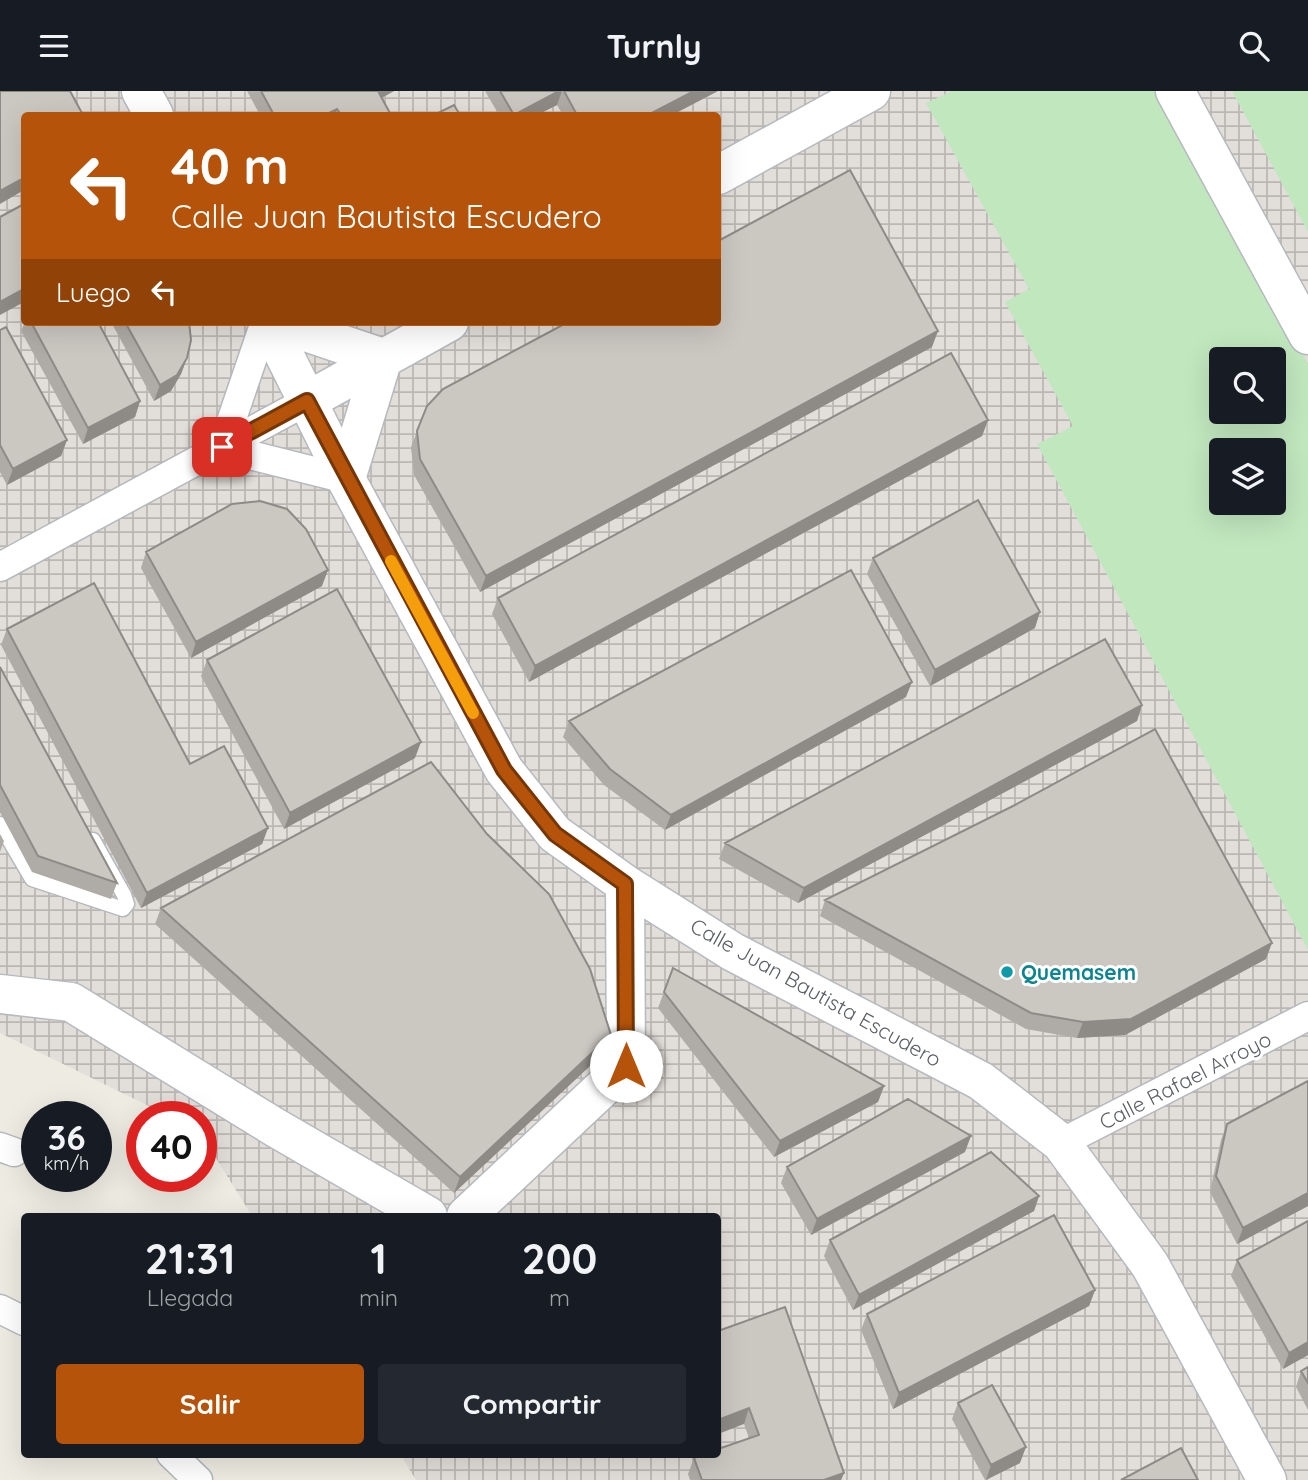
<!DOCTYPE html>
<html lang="es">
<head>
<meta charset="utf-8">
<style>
  :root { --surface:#171b24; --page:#242831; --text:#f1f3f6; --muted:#9ea1a6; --accent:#b45309 }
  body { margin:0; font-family:Quicksand,sans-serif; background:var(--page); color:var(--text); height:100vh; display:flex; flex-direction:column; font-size:26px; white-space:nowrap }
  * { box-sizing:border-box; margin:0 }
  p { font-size:23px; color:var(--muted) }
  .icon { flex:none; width:38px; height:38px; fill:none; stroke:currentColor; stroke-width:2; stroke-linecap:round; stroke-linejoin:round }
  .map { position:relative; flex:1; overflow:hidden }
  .drawer { position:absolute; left:21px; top:1122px; width:700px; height:245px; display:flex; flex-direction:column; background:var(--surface); border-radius:7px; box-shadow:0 7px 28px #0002 }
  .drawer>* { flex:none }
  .top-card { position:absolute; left:21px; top:21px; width:700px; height:214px; border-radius:7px; box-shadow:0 7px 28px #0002; background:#b45309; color:#fff; overflow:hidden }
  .fabs { position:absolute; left:1209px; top:256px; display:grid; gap:14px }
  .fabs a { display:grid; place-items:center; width:77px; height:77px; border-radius:7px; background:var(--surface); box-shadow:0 7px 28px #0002; font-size:35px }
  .speed { position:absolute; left:21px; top:1010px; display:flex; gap:14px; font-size:35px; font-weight:700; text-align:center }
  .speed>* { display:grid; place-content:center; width:91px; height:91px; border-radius:50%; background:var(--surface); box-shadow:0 7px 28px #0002; line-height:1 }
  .speed small { font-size:18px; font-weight:400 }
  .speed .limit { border:10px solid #d22; background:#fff; color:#111 }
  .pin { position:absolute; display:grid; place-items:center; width:60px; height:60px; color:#fff; margin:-30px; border-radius:14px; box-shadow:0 4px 10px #0006 }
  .me { position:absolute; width:77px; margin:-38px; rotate:0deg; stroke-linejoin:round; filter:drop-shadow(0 0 5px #0008) }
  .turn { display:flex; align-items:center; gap:24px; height:147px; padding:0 35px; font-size:32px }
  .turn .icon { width:91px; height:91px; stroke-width:2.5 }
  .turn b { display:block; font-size:49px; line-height:60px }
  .then { display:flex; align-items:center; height:66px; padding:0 35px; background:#0003; gap:14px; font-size:26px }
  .eta { display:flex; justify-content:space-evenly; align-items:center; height:119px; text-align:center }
  .eta b { font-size:42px; font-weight:700; line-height:49px }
  .cta { display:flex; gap:14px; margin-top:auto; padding:14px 35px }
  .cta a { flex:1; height:80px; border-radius:7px; background:var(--accent); color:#fff; font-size:28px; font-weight:700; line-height:80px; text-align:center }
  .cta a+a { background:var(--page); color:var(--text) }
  header { display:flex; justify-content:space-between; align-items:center; height:91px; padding:0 35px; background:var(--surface); font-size:32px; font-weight:700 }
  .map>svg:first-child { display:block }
  .industrial { fill:url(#industrial-grid); fill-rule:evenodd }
  .grass { fill:#c1e7be; fill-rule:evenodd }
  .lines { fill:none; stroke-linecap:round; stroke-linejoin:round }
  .lane-casing { stroke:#b5b9bd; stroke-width:17 }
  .street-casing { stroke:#b5b9bd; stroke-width:31 }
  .secondary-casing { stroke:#b6babf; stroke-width:41 }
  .lane { stroke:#fff; stroke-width:14 }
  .street { stroke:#fff; stroke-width:28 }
  .secondary { stroke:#fff; stroke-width:38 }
  .wall { fill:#afaba6 }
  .shaded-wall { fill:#8e8b87 }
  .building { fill:#cbc7c1; stroke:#8e8b87; stroke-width:2 }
  .route-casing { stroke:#753606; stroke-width:18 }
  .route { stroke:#b45309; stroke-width:12 }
  .slow { stroke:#f59e0b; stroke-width:12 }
  .culture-dot { fill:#0f9aa8; stroke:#fff; stroke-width:2.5 }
  .labels { text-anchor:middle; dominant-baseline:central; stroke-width:6; stroke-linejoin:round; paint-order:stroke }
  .culture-label { font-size:21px; font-weight:bold; fill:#0d838f; stroke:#fff; text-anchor:start }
  .street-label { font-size:21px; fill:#5b5f64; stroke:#fff }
</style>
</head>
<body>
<header><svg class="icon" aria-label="menu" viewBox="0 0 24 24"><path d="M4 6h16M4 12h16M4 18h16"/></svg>Turnly<svg class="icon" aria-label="search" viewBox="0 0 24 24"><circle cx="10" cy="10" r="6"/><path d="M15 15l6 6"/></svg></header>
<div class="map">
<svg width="1308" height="1389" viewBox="0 0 1308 1389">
  <defs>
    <pattern id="industrial-grid" width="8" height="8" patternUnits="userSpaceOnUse" patternTransform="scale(1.75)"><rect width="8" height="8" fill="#e2deda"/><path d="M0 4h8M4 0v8" fill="none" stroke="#bab7b4"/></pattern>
  </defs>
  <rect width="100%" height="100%" fill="#eeebe2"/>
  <path class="industrial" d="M0 0H1308V1389H416L400 1363H718V1125H252L201 1043V1026L169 1025 0 942ZM24 24H718V231H24ZM1222 268H1274V320H1222ZM1222 359H1274V411H1222Z"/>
  <path class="grass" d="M952 0H1161L1308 273V859L1037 353 1073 335 1005 211 1029 198 926 12ZM1222 268H1274V320H1222ZM1222 359H1274V411H1222Z
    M1232 0H1308V141Z"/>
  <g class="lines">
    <g class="lane-casing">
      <path id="lane" d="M0 733 32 788 123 818 127 813 124 804 93 749"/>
    </g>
    <g class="street-casing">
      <path id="street" d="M265 231 222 357 346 388
        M0 476 307 310
        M1061 1052 1308 925
        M0 1056 14 1061
        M0 1218 24 1230
        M171 1363 198 1389"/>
    </g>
    <g class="secondary-casing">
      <path id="secondary" d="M141 0 154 24
        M1175 0 1308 244
        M718 84 871 0
        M268 231 346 388 504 679 555 743 625 793 733 861 981 990 1061 1052 1150 1174 1267 1389
        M276 231 383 267 346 388
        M307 310 449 231
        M0 903 71 911 276 1037 428 1125
        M466 1125 626 975 625 793"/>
    </g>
    <use href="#lane" class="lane"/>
    <use href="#street" class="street"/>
    <use href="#secondary" class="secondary"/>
  </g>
  <path class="wall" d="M247 0H394L382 7 391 24H260Z
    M485 0H718L672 24H563L557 14 537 24H499Z
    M25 231H98L140 310 135 326 83 353 21 240Z
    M111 231H189L187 267 181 283 171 300 154 310Z
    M0 239 67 349 61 365 7 394 0 381Z
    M932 256 480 501 414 384 411 356 427 315Z
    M988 329 982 345 529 591 492 523 498 507Z
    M146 461 322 495 191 567 141 477Z
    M873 467 1035 537 930 595 867 483Z
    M7 538 268 737 262 753 141 817 1 554Z
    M207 569 415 667 284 738 201 585Z
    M0 576 117 792 111 808 32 781 0 721Z
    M906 606 665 739 604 694 563 646 569 630Z
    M1142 614 1137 630 798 812 719 768 725 752Z
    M0 743 4 750 0 761Z
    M825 809 1266 868 1125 944 1077 947 1026 938 820 825Z
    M161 817 611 944 606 960 454 1102 155 833Z
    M673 877 884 995 878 1011 774 1066 658 917Z
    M1308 990V1115L1237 1153 1210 1101 1221 1049 1227 1033Z
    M965 1061 811 1144 781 1092 787 1076Z
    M1039 1105 1034 1120 853 1219 824 1165 830 1149Z
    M1308 1130V1264L1283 1278 1231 1185 1237 1169Z
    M1095 1199 1089 1215 893 1318 861 1239 867 1223Z
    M718 1240 844 1382 841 1389H690L688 1383 694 1367 749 1347 744 1333Z
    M1308 1276V1319L1296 1296 1301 1280Z
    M958 1312 1020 1372 985 1389 952 1328Z"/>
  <path class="shaded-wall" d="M375 0H394L370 13Z
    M559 0H562L557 14 537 24H514Z
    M694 0H718L672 24H648Z
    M337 18 335 24H325Z
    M24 87V99L0 113V100Z
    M24 198V211L0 224V211Z
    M938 240 932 256 480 501 486 485Z
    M187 267 181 283 171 300 154 310 160 294Z
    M140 310 135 326 83 353 88 337Z
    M988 329 982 345 529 591 535 575Z
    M67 349 61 365 7 394 13 378Z
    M328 479 322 495 191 567 196 551Z
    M1040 521 1035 537 930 595 935 579Z
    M912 591 906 606 665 739 671 724Z
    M1142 614 1137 630 798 812 804 797Z
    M421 651 415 667 284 738 290 722Z
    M268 737 262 753 141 817 147 802Z
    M1272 852 1266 868 1125 944 1077 947 1083 931Z
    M611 944 606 960 454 1102 460 1086Z
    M884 995 878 1011 774 1066 780 1050Z
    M971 1045 965 1061 811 1144 817 1128Z
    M1308 1102V1115L1237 1153 1243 1137Z
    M1039 1105 1034 1120 853 1219 859 1204Z
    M1095 1199 1089 1215 893 1318 899 1302Z
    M1308 1251V1264L1283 1278 1289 1262Z
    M749 1317 744 1333 718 1343V1329Z
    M1026 1356 1020 1372 986 1389 991 1374Z
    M844 1382 841 1389H824Z"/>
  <path class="building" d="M0 0H70L83 24H24V87L0 100Z
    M261 0H378L391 24H341L337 18 325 24H274Z
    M500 0H559L514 24Z
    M564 0H694L648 24H577Z
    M454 14 460 24H434Z
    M850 79 938 240 486 485 420 368 417 340 427 315 443 298 568 231H718V150Z
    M24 113V198L0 211V126Z
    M31 231H98L140 310 88 337Z
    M125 231H189L191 249 187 267 177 284 160 294Z
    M6 236 67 349 13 378 0 354V239Z
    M951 262 988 329 535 575 498 507Z
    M978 409 1040 521 935 579 873 467Z
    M260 410 287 418 306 438 328 479 196 551 146 461 232 413Z
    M851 479 912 591 671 724 610 678 569 630Z
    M94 492 190 673 224 655 268 737 147 802 7 538Z
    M337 498 421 651 290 722 207 569Z
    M1105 548 1142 614 804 797 725 752Z
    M0 576 117 792 38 765 0 694Z
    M1155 638 1272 852 1131 928 1083 931 1031 922 825 809 1015 714Z
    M431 671 487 743 549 803 590 878 611 944 460 1086 161 817Z
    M673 877 884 995 780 1050 664 901Z
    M1308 990V1102L1243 1137 1216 1085 1227 1033Z
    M908 1008 971 1045 817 1128 787 1076Z
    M991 1061 1039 1105 859 1204 830 1149Z
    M1054 1124 1095 1199 899 1302 867 1223Z
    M1308 1130V1251L1289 1262 1237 1169Z
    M785 1216 844 1382 824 1389H702L694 1367 704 1363H718V1358L759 1344 749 1317 718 1329V1240Z
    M1308 1276V1292L1301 1280Z
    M992 1294 1026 1356 991 1374 958 1312Z
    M1181 1357 1198 1389H1121Z"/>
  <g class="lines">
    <g class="route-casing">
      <path id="route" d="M222 356 307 310 504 679 555 743 625 793 626 975"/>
    </g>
    <use href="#route" class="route"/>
    <path class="slow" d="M391 470 473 622"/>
  </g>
  <circle class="culture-dot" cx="1007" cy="881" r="7"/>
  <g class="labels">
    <g class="culture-label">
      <text x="1021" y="881">Quemasem</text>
    </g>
    <g class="street-label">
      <text transform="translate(816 901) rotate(29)">Calle Juan Bautista Escudero</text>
      <text transform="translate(1185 989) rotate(-27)">Calle Rafael Arroyo</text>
    </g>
  </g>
</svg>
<div class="fabs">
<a><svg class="icon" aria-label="search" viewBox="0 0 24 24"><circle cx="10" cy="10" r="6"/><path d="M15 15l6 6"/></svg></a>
<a><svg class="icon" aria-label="layers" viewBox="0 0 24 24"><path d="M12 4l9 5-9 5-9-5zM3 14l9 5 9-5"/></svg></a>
</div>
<div class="speed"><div>36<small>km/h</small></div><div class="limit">40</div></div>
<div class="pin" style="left:222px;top:356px;background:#d93025"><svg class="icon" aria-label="arrive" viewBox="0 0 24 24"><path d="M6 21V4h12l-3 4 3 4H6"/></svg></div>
<svg class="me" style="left:626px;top:975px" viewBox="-20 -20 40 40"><circle r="19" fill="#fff"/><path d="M0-13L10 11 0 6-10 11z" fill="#b45309"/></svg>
<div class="top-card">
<div class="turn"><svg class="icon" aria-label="left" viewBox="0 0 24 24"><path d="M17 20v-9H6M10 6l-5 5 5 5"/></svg><div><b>40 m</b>Calle Juan Bautista Escudero</div></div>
<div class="then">Luego<svg class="icon" aria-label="left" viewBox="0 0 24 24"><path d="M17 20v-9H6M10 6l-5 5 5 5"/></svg></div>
</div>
<section class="drawer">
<div class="eta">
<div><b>21:31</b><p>Llegada</p></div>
<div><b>1</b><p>min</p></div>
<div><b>200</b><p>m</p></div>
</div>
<div class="cta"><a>Salir</a><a>Compartir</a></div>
</section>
</div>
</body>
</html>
